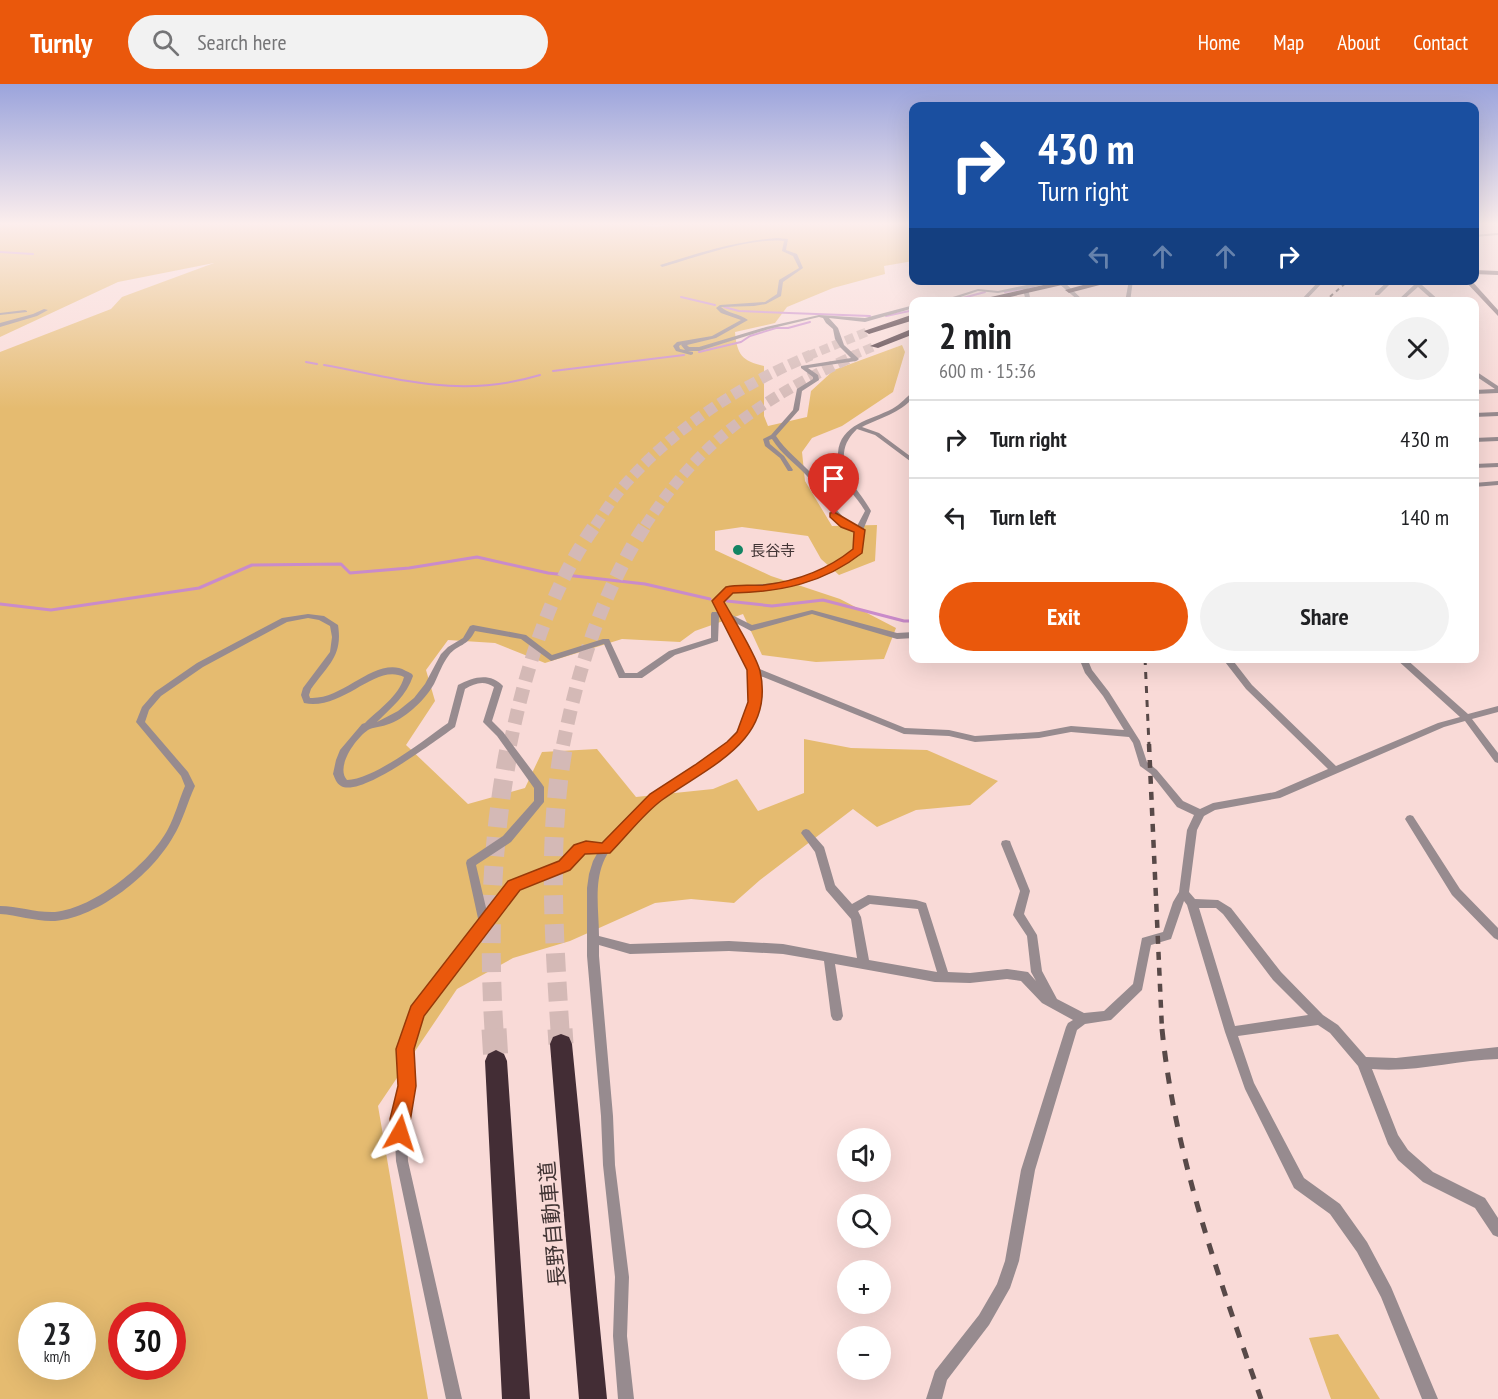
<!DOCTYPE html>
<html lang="en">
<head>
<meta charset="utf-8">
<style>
  :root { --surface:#fff; --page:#f2f2f2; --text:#202124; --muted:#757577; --line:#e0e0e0; --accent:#ea580c }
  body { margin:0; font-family:"PT Sans Narrow","Noto Sans JP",sans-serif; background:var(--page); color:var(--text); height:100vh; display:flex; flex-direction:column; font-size:22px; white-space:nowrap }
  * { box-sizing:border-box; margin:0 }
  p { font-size:20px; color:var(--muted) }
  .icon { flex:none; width:33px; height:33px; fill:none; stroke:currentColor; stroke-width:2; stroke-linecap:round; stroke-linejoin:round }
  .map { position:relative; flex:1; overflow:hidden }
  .drawer { position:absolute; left:909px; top:213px; width:570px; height:366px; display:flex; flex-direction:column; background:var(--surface); border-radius:12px; box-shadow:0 6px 24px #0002 }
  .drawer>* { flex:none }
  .banner { position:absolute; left:909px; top:18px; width:570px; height:183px; border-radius:12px; box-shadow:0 6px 24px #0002; background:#1a4fa0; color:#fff; overflow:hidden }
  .controls { position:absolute; left:837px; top:1044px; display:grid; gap:12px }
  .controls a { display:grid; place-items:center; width:54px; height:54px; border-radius:50%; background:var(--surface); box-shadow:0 6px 24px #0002; font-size:30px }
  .speed { position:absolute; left:18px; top:1218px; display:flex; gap:12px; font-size:30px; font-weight:700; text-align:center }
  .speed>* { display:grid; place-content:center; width:78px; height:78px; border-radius:50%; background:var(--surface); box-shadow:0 6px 24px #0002; line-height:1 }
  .speed small { font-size:15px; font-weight:400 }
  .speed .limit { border:9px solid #d22; background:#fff; color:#111 }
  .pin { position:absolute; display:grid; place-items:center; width:51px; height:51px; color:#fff; margin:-62px -26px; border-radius:50% 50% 50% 0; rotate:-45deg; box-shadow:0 0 6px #0007 }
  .pin .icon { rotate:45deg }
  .me { position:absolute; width:66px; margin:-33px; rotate:6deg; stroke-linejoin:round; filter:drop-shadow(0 0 4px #0008) }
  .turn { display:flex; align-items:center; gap:21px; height:126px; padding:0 30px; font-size:27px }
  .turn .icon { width:78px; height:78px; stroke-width:2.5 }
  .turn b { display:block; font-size:42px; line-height:51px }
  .lanes { display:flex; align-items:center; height:57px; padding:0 30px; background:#0003; justify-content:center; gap:30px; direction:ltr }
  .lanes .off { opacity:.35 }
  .round { display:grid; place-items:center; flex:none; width:63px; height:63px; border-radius:32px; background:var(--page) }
  .overview { display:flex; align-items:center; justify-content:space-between; height:102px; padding:0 30px }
  h1 { font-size:36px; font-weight:600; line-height:45px }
  .action { display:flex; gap:12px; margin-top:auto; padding:12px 30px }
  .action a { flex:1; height:69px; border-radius:36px; background:var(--accent); color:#fff; font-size:24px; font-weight:600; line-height:69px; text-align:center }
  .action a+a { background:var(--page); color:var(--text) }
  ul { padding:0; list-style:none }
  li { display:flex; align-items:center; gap:18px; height:78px; padding:0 30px; border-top:2px solid var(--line) }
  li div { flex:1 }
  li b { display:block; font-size:22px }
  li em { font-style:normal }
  header { display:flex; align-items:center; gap:36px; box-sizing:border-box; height:84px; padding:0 30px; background:var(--accent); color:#fff }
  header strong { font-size:28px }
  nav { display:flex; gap:33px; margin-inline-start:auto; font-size:21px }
  .search { width:420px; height:54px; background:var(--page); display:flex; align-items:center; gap:15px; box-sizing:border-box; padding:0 21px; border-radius:33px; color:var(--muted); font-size:22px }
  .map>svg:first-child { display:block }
  .green { fill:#e5bb70; fill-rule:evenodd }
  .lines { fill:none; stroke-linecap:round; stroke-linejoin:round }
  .stream-far1 { stroke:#c98bca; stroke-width:2 }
  .stream { stroke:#c98bca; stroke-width:3 }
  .highway-tunnel-far4 { stroke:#d4b9b6; stroke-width:9; stroke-dasharray:9 4.5; stroke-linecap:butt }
  .highway-tunnel-far3 { stroke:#d4b9b6; stroke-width:11; stroke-dasharray:11 5; stroke-linecap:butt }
  .highway-tunnel-far2 { stroke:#d4b9b6; stroke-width:14; stroke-dasharray:14 8; stroke-linecap:butt }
  .highway-tunnel-far1 { stroke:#d4b9b6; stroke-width:19; stroke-dasharray:19 10; stroke-linecap:butt }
  .highway-tunnel { stroke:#d4b9b6; stroke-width:25; stroke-dasharray:25 12; stroke-linecap:butt }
  .street { fill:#978b8f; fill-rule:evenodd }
  .secondary { fill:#736268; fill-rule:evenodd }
  .highway { fill:#432d35; fill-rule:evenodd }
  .rail-far3 { stroke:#584948; stroke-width:2; stroke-dasharray:4 4; stroke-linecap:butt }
  .rail-far2 { stroke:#584948; stroke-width:3; stroke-dasharray:7 7; stroke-linecap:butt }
  .rail-far1 { stroke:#584948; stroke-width:4.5; stroke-dasharray:8 8; stroke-linecap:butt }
  .rail { stroke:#584948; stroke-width:5; stroke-dasharray:11 11; stroke-linecap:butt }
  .route { fill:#ea580c; stroke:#983908; stroke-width:1.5 }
  .poi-dot { fill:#128463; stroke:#f9dad7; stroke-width:2 }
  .labels { text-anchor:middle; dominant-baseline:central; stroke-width:6; stroke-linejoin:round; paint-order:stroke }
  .far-poi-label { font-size:15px; fill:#413434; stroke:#f9dad7; text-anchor:start }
  .near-street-label { font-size:21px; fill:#413434; stroke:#f9dad7 }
</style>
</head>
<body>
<header>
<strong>Turnly</strong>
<div class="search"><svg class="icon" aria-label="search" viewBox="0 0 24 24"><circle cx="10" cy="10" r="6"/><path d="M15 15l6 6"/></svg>Search here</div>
<nav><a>Home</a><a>Map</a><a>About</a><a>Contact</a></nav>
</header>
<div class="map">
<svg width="1498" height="1315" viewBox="0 0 1498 1315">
  <rect width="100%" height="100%" fill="#f9dad7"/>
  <path class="green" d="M0 141H640L656 143 669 141H913V177L884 182 885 190 833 204 787 223 775 239 735 248C737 271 742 277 764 282V332L768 342 807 333 811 307 834 286 902 261 905 268 893 308 842 342 812 354 802 368 805 397 832 442 877 441 875 477 839 491 821 475 808 452 742 443 715 447V466L771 492 840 515 896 544 884 575 816 578 762 571 743 530 695 547 680 558 622 555 545 579 495 559 448 556 426 586 435 617 406 661 468 720 525 704 542 668 597 665 636 713 713 705 737 695 758 727 804 709V655L851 664 927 666 998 697 970 721 916 726 877 743 853 725 760 796 734 819 691 815 655 819 570 857 513 874 457 905 378 1022 428 1315H0V268L111 225 122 213 214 179 118 198 0 253ZM32 1232H82V1282H32ZM122 1232H172V1282H122Z
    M1338 1250 1380 1315H1331L1309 1254Z"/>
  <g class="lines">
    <path class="stream-far1" d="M0 168 33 170
      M1005 208 1034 203
      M681 213 715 221
      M948 218 985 208
      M724 223 739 227 870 232
      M886 232 914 226
      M699 268 741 258 750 252 776 244H788L810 238
      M306 278 317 280
      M324 281C402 295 460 315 540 291
      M553 287 684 271"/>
    <path class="stream" d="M727 517 772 522 823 516 904 537H914
      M0 520 51 526 199 504 252 481 341 480 350 489 409 484 477 473 548 489 645 500 710 515"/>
    <path class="highway-tunnel-far4" d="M808 272 869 247
      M852 272 875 262"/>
    <path class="highway-tunnel-far3" d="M595 442C605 427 615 411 628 397 678 341 743 300 811 271
      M645 442C701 355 763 314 856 271"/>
    <path class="highway-tunnel-far2" d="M510 661C525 587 551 501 596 440
      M563 661C579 582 602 508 646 440"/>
    <path class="highway-tunnel-far1" d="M494 946C488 850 491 755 510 660
      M560 946C554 851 547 755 564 660"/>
    <path class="highway-tunnel" d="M494 945 496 977
      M560 945 561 960"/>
    <path class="street" d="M1498 149V151L1474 153V151Z
      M777 154 788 155 786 166 797 170 803 184 783 198 781 212 766 220 754 222 721 223C727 229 740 230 748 236L716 254 687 261 689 263H699L766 243 819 231 865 234 914 221V224L865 238 829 234 838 244 844 261 859 275 856 277 808 284 818 291 819 296 802 307 799 326 776 352C786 367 800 377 812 390 827 409 834 431 857 442L865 427C857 413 844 402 839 388 837 382 837 376 838 369 840 340 871 336 892 325 901 320 906 313 914 307V313C900 329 880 334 862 343L879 349 914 375V380L875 351 857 345C850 352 845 359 844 369 842 395 860 406 871 427L863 446 862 469 847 479 816 494 782 503 732 508 722 517 726 528 752 541 812 526 897 549 914 548V554L897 555 812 530 751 547 730 536 750 569 757 584 905 644 949 646 975 652 1039 648 1071 642 1124 646 1103 612 1085 589 1079 574H1087L1092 586 1109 608 1140 657 1147 678 1157 686 1183 717 1200 725 1213 719 1275 708 1328 685 1246 605 1222 574H1231L1252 601 1336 682 1438 639 1460 633 1395 574H1405L1468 630 1498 622V628L1472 635 1498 669V679L1495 678 1465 637 1444 643 1280 714 1215 726 1204 732 1197 746 1189 808 1195 815 1218 816 1231 824 1281 888 1323 931 1338 941 1366 973 1396 974 1498 963V975C1456 976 1414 989 1372 985L1398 1051 1408 1066 1433 1088 1485 1114 1498 1134V1153L1493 1151 1475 1124 1423 1098 1398 1076 1388 1060 1358 982 1330 949 1318 941 1238 952 1254 999 1304 1094 1340 1120 1367 1158 1391 1203 1438 1315H1422L1381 1213 1357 1168 1330 1130 1294 1104 1245 1005 1225 948 1187 821 1184 817 1171 855 1151 861 1142 906 1111 936 1085 940 1077 946 1035 1086 1019 1177 1010 1204 989 1241 947 1296 942 1315H926L935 1287 979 1231 997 1200 1005 1177 1021 1086 1066 943 1068 939 1073 936 1042 919 1021 897 1007 895 970 899 935 898 835 880 843 932 841 936 837 937 833 936 831 932 824 877 783 870 729 867 630 870 599 861V872L613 1032 615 1081 629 1193 627 1252 634 1315H618L613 1252 615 1193 603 1081 601 1032 587 872V804L589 790 593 777 598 768 587 767 583 769 569 784 518 804 490 841 489 845 486 846 422 931 411 965 413 1002 406 1035 408 1077 462 1315H446L396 1077 394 1035 401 1002 399 965 411 928 479 839 466 779 467 776 503 752 534 717V704L497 652 483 638 494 603C484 596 475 599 465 605L455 643C436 656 361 714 341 702 336 699 335 694 333 690L336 676 340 666 362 640 365 639C378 626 399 612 404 593 375 578 344 627 304 619L301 611 303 604 330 568 332 553 330 542 319 536 308 534 287 538 203 583 161 612 149 626 145 638 188 688 195 702C187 719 183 737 173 753 152 790 99 833 55 837 37 838 18 831 0 830V822C18 822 37 829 55 828 95 824 150 779 168 745 175 732 179 716 185 702L181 692 136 638 142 623 155 608 197 579 282 534 308 530 324 532 338 541C343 572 328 581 311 605L309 611 310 614C342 616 370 578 399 584 403 585 408 588 412 590L413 592C407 611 391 624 377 638L398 627 414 614 425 600 441 570 448 563 463 554 470 542 473 541 526 551 552 571 603 555H609L625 589H637L669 567 711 554V530L712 528H718L714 517 727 504 782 498 811 490 841 476 855 466V447C826 433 826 415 807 392 795 379 781 370 772 355L769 356 770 360 784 372 793 386 792 387H788L780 374 765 362 763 355 771 351 793 326 797 305 813 295V293L801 284V282L851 274 840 263 835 255 833 245 826 239 823 234 819 233 769 245 699 267H688L693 268V270L691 271 676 267 673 262 677 258 712 252 741 236 721 229 716 224 720 221 765 218 777 210 779 196 799 184 793 172 782 167 784 157C751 153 694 174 662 183L660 181C698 169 737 157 777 154ZM682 260 681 261 685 266 680 265 679 262ZM719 532C722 536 725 542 728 548 739 564 748 578 750 597 757 657 695 680 655 709 635 723 617 742 603 761L587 759 575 763 561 778 510 798 487 828 476 781 511 758 544 718V703L542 700 503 648 492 637 503 602C490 588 473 593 458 601L448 639C424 656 375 695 347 696 335 683 356 654 368 646 373 643 380 643 386 641 396 638 405 632 413 625 421 618 429 609 434 600 439 590 442 580 449 571 458 560 467 563 475 547L521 555 551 577 604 560 619 594H642L675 571 718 557ZM758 591 904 650 949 652 975 658 1039 654 1071 648 1129 653 1133 659 1140 682 1151 690 1177 723 1194 731 1187 746 1179 808 1173 818 1163 848 1142 854 1133 900 1104 927 1084 929 1057 915 1042 887 1037 851 1024 830 1030 807 1011 760 1010 757 1006 756 1002 757 1001 760 1020 807 1013 831 1027 852 1031 888 1036 897 1028 888 1007 885 970 889 948 888 926 819 916 816 868 811 852 820 835 801 824 763 809 746 806 745 803 746 801 749 815 768 826 806 851 835 857 874 783 860 729 857 630 860 599 852C599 828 594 802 603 779 608 766 618 756 627 746 642 730 658 716 676 704 709 681 760 657 760 609 760 603 759 597 758 591ZM870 820 918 825 937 888 869 876 861 833 858 827ZM1199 824H1216L1223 830 1273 896 1308 931 1235 942Z
      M1050 196H1062L1085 218H1080L1057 198 1028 204 1031 218H1026L1023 205 998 209 978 207 946 218H937L978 205 998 207Z
      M1129 196H1133L1130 218H1125Z
      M1320 196H1325L1304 218H1299Z
      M1389 196H1394L1379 211H1375V209Z
      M1413 197 1419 199 1468 197 1470 198 1468 199 1422 201 1441 218H1435L1418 203 1401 218H1396L1415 200Z
      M44 225 48 226 37 232 0 243V239L33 230Z
      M25 226 27 227V228L0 231V229Z
      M1474 286 1498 302V309L1474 310V306L1495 305 1474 291Z
      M1498 328V332L1474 333V329Z
      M1498 353V357L1474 358V354Z
      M1498 379V383L1474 384V380Z
      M1498 397V401L1474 403V399Z
      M1410 731 1413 732 1460 805 1498 844V856L1494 854 1452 811 1405 735 1407 732Z"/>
    <path class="secondary" d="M1474 186 1498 187V191L1474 190Z
      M1464 196H1471L1498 226V232Z"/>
    <path class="highway" d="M1065 196H1084L988 218H969Z
      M1101 196H1119L1069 209 1065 206Z
      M914 230V236L869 250 864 247Z
      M914 244V250L878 264 870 262Z
      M561 950 569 953 572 960 607 1315H579L550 960 553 953Z
      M496 966 504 970 507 977 530 1315H502L485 977 488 970Z"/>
    <path class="rail-far3" d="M1324 218 1349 196"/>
    <path class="rail-far2" d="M1145 574 1149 661"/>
    <path class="rail-far1" d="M1149 660 1162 946"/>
    <path class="rail" d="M1162 945C1175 1074 1219 1193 1261 1315"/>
  </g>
  <linearGradient id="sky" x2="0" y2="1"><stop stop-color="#9ba4dc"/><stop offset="0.43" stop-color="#fceeed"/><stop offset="1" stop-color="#fceeed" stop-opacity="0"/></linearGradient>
  <rect width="1498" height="325" fill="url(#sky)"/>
  <path class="route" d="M834 428 865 446 862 469C824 499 781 508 733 509L724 518C733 534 756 571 760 587 776 658 707 683 662 716 643 730 627 752 610 769L585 770 570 786 520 806 424 932 414 965 416 1002 407 1056 400 1058 394 1056 390 1035 398 1002 396 965 411 922 508 797 559 777 574 761 586 757 602 759 650 710 695 681 727 658 737 648 748 618 747 586 712 517 726 503C738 500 751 502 764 501 797 497 827 486 853 465L854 448 841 443 830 433V429Z"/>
  <circle class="poi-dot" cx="738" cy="466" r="6"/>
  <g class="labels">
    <g class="far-poi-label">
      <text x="750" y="466">長谷寺</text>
    </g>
    <g class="near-street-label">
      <text transform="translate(552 1140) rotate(-95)">長野自動車道</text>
    </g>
  </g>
</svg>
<div class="controls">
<a><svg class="icon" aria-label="sound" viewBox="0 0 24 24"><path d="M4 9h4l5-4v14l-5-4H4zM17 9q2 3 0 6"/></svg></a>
<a><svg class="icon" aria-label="search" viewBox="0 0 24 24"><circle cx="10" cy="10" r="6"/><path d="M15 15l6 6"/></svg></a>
<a>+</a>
<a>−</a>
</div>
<div class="speed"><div>23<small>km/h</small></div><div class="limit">30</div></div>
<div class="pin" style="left:834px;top:431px;background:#d93025"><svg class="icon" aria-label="arrive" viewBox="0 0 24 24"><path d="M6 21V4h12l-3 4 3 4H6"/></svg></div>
<svg class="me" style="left:400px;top:1049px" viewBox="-20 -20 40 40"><path d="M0-17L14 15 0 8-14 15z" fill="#ea580c" stroke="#fff" stroke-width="4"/></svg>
<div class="banner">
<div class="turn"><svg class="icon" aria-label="right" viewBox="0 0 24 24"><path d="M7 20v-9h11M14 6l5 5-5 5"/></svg><div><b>430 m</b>Turn right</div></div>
<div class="lanes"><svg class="icon off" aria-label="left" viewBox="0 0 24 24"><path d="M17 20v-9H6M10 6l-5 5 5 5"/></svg><svg class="icon off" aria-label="ahead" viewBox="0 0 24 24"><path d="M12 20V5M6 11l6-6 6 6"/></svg><svg class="icon off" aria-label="ahead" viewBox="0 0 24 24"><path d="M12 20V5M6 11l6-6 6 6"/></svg><svg class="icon" aria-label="right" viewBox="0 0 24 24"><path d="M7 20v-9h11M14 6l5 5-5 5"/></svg></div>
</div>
<section class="drawer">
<div class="overview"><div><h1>2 min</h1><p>600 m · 15:36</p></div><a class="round"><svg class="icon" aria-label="close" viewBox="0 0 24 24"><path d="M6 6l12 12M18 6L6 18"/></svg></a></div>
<ul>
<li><svg class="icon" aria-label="right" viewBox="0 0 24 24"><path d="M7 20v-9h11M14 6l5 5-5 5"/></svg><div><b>Turn right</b></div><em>430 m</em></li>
<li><svg class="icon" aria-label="left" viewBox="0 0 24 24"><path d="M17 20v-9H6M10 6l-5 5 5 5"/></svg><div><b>Turn left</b></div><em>140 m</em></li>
</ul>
<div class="action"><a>Exit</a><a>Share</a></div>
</section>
</div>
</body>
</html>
